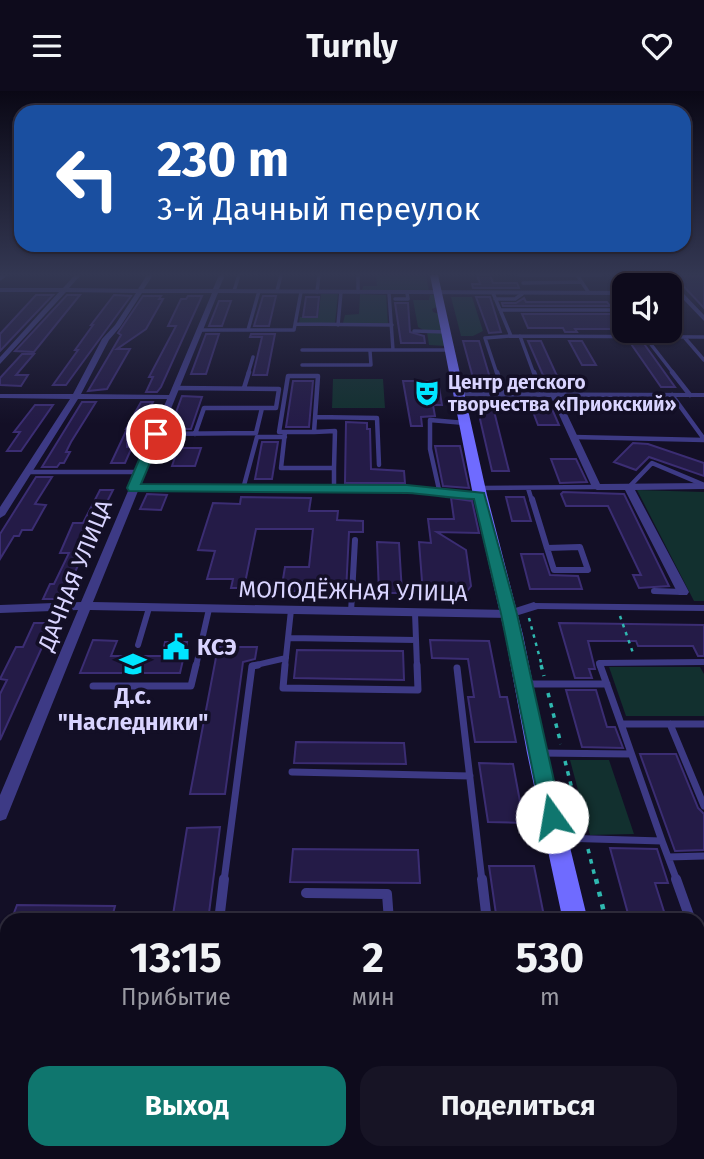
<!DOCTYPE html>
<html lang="ru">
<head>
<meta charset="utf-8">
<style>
  :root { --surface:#0e0b1c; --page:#171425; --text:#f1f3f6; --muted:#9b9ba3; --line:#2e2b3b; --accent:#0f766e }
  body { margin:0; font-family:"Fira Sans",sans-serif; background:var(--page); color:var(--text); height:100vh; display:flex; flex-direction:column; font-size:26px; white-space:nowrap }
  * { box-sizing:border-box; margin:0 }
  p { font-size:23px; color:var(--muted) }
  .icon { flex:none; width:38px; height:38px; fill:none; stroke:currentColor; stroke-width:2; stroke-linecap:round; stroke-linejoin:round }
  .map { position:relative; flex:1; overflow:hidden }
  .panel { position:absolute; left:0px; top:822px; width:705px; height:247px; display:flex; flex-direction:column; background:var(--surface); border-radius:21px 21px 0 0; box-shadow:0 2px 5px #0004,0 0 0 2px var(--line) }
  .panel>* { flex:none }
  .guide { position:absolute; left:14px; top:14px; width:677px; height:147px; border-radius:21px; box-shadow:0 2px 5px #0004,0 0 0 2px var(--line); background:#1a4fa0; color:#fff; overflow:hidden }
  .controls { position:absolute; left:612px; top:182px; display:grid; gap:14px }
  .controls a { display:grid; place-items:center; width:70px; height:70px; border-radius:14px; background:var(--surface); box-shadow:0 2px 5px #0004,0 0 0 2px var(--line); font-size:35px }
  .pin { position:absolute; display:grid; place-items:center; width:60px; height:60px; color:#fff; margin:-30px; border:4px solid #fff; border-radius:50%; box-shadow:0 2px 7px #0007 }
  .me { position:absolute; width:77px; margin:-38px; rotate:347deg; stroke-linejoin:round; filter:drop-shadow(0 0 5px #0008) }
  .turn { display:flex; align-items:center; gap:24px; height:147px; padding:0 28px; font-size:32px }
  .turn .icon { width:91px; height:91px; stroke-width:2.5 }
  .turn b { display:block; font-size:49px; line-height:60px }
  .eta { display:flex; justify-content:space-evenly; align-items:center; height:119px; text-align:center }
  .eta b { font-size:42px; font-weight:700; line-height:49px }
  .button { display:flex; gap:14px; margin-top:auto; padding:14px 28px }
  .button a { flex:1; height:80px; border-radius:21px; background:var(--accent); color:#fff; font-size:28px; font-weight:700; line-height:80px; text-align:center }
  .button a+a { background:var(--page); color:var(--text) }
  header { display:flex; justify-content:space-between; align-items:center; height:91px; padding:0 28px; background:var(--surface); font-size:32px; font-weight:700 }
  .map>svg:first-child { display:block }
  .green { fill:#12302f }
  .building { fill:#241b47; stroke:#3b2d73; stroke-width:2 }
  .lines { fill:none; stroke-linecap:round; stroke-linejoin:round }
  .path-far2 { stroke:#2fb8b0; stroke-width:2.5; stroke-dasharray:3.5 5; stroke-linecap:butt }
  .path-far1 { stroke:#2fb8b0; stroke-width:3.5; stroke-dasharray:4.5 6; stroke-linecap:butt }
  .path { stroke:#2fb8b0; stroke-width:4.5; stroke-dasharray:5 8; stroke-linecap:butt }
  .service-far4 { stroke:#3d3a85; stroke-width:3.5 }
  .service-far3 { stroke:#3d3a85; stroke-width:4.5 }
  .service-far2 { stroke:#3d3a85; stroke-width:6 }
  .service-far1 { stroke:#3d3a85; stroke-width:7 }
  .service { stroke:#3d3a85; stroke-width:10 }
  .pedestrian { fill:#3d3a85; fill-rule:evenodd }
  .minor { fill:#3d3a85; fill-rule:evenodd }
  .secondary { fill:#6f6bff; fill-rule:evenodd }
  .route { fill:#0f766e; stroke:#0a4d48; stroke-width:2 }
  .labels { text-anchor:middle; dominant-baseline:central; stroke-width:7; stroke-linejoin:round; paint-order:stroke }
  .far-poi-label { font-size:19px; font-weight:bold; fill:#d9d4ff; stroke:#130f26; text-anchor:start }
  .street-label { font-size:23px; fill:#d9d4ff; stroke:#130f26 }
  .poi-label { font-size:23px; font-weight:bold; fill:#d9d4ff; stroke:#130f26; text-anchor:start }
</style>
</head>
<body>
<header><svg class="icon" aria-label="menu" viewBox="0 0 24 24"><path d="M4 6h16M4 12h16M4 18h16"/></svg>Turnly<svg class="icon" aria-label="heart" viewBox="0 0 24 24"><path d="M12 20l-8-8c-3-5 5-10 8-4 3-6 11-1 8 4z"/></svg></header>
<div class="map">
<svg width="704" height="1068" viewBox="0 0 704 1068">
  <rect width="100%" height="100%" fill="#130f26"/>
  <path class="green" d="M376 184H426L429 200H362L363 195H377Z
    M321 203H338L335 232H299L300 226H318Z
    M360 203 386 204 388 233 343 232 345 224 359 223Z
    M430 204H435L437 216 432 218 433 221 439 223 446 255 429 254 427 241 418 236 413 209H429Z
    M451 206H472L483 240 473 245H461Z
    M333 288H383L385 317H332Z
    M637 399 704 401V510H694Z
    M609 576H700L704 583V625H626Z
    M570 669H609L634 743 590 744Z"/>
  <path class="building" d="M477 184H490L493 192H517L519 197H473L472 193H480Z
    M674 185H704V217Z
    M36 204H53L0 260V243Z
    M67 204H80L34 261 15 260Z
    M114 204 131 205 66 294H53L78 259H75L93 234H91Z
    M143 205H161L159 208H163L146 238 117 258H130L107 298 88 300 121 244 118 242Z
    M188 205H202L161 296 157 301H146L153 286H149L176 235H168L181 208H186Z
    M263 205H276L269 235H254Z
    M306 206H319L317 226H303Z
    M476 206H490L501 241 489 242Z
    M524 207 526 211H607L610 215H503L502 212H516Z
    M219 210H231L222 235H209Z
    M395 212H408L410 241 424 245 425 252H401Z
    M522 223H616L625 238H575L577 241H565L563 237H528Z
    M206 243H219L206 283H191Z
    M251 243H275L267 284H253L262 246H250Z
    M463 250H479L493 297 476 298Z
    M528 250H541L563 298H549Z
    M569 250H582L596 274H582Z
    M629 250H642L675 296H661Z
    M22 263H34L16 284H28L21 295 0 294V287Z
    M293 290H313L309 336H286Z
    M403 290H438L442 314H433L435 325 421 326 422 335H411Z
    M182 305 202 306 191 338H170Z
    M479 308H491L509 380H492L477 315H481Z
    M529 310 549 311 559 334H538Z
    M82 311H96L71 351 66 361H70L64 372H60L57 376H42Z
    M141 311H153L140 338H126Z
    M35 314H53L21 360H7L20 341H14Z
    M346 331 367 332V338H370L371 378 404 380 405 392H345Z
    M127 338V356H132L125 372H111Z
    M262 351H278L272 388H255Z
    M633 352 648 353 704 372V385L649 366 636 379 614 371Z
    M435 355H460L469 397 443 395Z
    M178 357H201L195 375H172Z
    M551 368H576L587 391 560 392Z
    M36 386H52L35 413 46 414 32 439H22L19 445H14L0 468V443Z
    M100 399H113L77 470H80L63 508H43L50 493H54L69 462H60L73 432H83Z
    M563 401 624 403 669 495 639 497 633 484H641L608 415H566L561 403Z
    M147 403 167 404 161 419 140 418Z
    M241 406 311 407 309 420H338L337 429 363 430V441H349L346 501 281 500 285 476H309L313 438H256L244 497H231L233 488H207L215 460 198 459 213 412 240 413Z
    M506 406H524L531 430H512Z
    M451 407 472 410 479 442 437 441 466 459 471 495 464 504 423 503 419 451 431 452 428 428H454Z
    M377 451 399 452 402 502H379Z
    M521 463H543L550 484 578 485 582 498H530Z
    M34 532H53L0 649V603L7 589 0 588 16 556H23Z
    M559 532 704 534V565H698L693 555H638L636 550H588L595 578H589L592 587H575Z
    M93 549 117 550 111 565H162L165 551H187L180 582H80Z
    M430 549 489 550 500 606H507L516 651H475L468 606H474L468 568 432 567Z
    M218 556H257L255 568 243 571 225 703H190Z
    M297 559 403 560 404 589 294 587Z
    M566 599H596L607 636H615L623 657 582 656Z
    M296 651 404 652 406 673 294 672Z
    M640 663H676L698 717 704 723V759L675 760Z
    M479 672 513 673 524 732 488 731Z
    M220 736 208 830H172L187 737Z
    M610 757 657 758 668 792H655L667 830H630Z
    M293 758 418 759 420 792 290 791Z
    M489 775H534L545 830H497Z
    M17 814 115 815 111 830H11Z"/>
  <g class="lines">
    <path class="path-far2" d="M620 525 633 562
      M529 527 542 575"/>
    <path class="path-far1" d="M541 574 544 585
      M548 602 561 653
      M565 670 582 738
      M588 758 596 790"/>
    <path class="path" d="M596 788 606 830
      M665 1062 666 1068"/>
    <path class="service-far4" d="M358 184V201
      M519 184H577
      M523 192 582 191
      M234 200 239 184
      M259 200 248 239H294L301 201
      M277 200 281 184
      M317 201 319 184
      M389 202 393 259
      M493 202 511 245 704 246
      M589 202 577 184H601
      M395 208H408L407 202
      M495 208H515L522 203
      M500 219H615
      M296 233 392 234
      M338 234 341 201
      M199 239H248
      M414 240 446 241
      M520 245 534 283
      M646 247 674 283
      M685 247 704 269
      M302 259H449
      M302 274H371L370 260
      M248 283 253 266
      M497 283 485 247 511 245"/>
    <path class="service-far3" d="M497 281 504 303
      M534 281 542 303
      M672 281 690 304
      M288 285H318L314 341H279Z
      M175 297 279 298 276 317H204L195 343
      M244 297 249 281
      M672 304 704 348
      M315 326 377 327 379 374
      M285 341 281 377H334V398
      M314 341 335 340 334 377
      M156 343 256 342 262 317
      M574 346 704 349
      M28 381H140
      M629 396 652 372 704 394
      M480 397 597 396
      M528 397 532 410
      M243 398 257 346H285
      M440 403 430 358V329L465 332"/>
    <path class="service-far2" d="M532 408 547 457
      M580 456 588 479H554L547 457Z
      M654 500 683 501
      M351 521 355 449
      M415 522 417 575
      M288 547 416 549
      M138 554 149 517
      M196 575 209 518
      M252 575 286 567
      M285 575 291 519
      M600 575 599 572 704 571"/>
    <path class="service-far1" d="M285 574 283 597 418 599 417 574
      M600 574 621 633
      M457 577 482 790
      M525 593H607
      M93 595H191L196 574
      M670 633 704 715
      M539 662 631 663
      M292 681 470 685
      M560 747 662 750 621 633H704
      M662 750 677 790
      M668 766 704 765
      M224 790 252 575 258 574"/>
    <path class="service" d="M482 788 487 830
      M676 788 691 830
      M306 802 387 803 389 830
      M219 830 224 788
      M698 851 704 867"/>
    <path class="pedestrian" d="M534 512 704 514V520L534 518 530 515Z"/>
    <path class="minor" d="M2 184H8L0 190V185Z
      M75 184H81L69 197 138 198 147 184H153L144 198H213L219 184H225L219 198 625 200V204L218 202 140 394 407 395 480 401 485 404 480 407 407 401 138 400 93 511 509 519 534 511 540 515 538 518 509 527 90 519 8 723 6 728 0 730V704L78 519 0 522V514L81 511 167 308H78L5 424 0 427V416L70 308 0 307V303H73L102 248 115 234 136 202 66 201 0 273V266L59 201H0V197H63ZM142 202H212L169 304 81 303 109 249 120 236Z
      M660 184H666L704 224V230Z
      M456 301 704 302V306H559L600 393 704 392V398L635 399 689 501 687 504H679L677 501 625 399H597L592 396 551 306 459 305H456Z"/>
    <path class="secondary" d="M430 184H438L487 404 523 544 547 662 588 830H563L527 662 505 544 473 404Z
      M617 1062H648L650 1068H618Z"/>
  </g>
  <linearGradient id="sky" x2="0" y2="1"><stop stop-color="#0a0815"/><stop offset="0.55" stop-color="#333752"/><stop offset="1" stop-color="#333752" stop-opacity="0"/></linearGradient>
  <rect width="704" height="333" fill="url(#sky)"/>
  <path class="route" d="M156 340 162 343 141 393 407 394 484 402 517 523 562 726 559 732 552 735 545 732 542 726 501 523 474 408C451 408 429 403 407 402L129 400 127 397 150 343Z"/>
  <defs>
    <g id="theatre-bare" transform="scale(2.1)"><path d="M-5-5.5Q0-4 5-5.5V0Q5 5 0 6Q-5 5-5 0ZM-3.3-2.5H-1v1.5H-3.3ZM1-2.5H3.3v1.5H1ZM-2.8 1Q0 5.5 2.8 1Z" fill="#00e5ff" stroke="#130f26" stroke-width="2.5" paint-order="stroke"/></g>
    <g id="civic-bare" transform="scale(2.1)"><path d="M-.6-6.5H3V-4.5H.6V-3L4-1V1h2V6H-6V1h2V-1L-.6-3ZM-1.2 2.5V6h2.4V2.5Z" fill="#00e5ff" stroke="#130f26" stroke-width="2.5" paint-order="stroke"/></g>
    <g id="school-bare" transform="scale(2.1)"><path d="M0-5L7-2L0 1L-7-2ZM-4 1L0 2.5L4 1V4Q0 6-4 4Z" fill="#00e5ff" stroke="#130f26" stroke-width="2.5" paint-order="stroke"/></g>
  </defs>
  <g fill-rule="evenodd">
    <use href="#theatre-bare" x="427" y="302"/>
    <use href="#civic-bare" x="176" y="556"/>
    <use href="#school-bare" x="133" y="573"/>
  </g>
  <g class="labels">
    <g class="far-poi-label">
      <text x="448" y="291">Центр детского<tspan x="448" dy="22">творчества «Приокский»</tspan></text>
    </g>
    <g class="street-label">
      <text transform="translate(75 484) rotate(-68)">ДАЧНАЯ УЛИЦА</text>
      <text transform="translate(353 500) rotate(1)">МОЛОДЁЖНАЯ УЛИЦА</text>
    </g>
    <g class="poi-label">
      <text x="197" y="556">КСЭ</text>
      <text x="133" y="605" text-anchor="middle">Д.с.<tspan x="133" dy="26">"Наследники"</tspan></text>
    </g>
  </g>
</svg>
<div class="controls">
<a><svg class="icon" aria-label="sound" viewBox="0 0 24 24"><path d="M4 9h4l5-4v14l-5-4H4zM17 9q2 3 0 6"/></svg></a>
</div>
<div class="pin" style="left:156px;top:343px;background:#d93025"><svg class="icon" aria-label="arrive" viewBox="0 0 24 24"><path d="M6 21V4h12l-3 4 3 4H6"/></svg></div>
<svg class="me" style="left:552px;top:726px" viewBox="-20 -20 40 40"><circle r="19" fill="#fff"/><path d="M0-13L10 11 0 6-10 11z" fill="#0f766e"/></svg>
<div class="guide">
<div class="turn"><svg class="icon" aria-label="left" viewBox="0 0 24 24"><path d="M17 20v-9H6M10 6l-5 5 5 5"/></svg><div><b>230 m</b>3-й Дачный переулок</div></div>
</div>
<section class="panel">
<div class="eta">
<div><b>13:15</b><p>Прибытие</p></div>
<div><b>2</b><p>мин</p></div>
<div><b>530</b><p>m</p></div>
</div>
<div class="button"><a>Выход</a><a>Поделиться</a></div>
</section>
</div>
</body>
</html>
